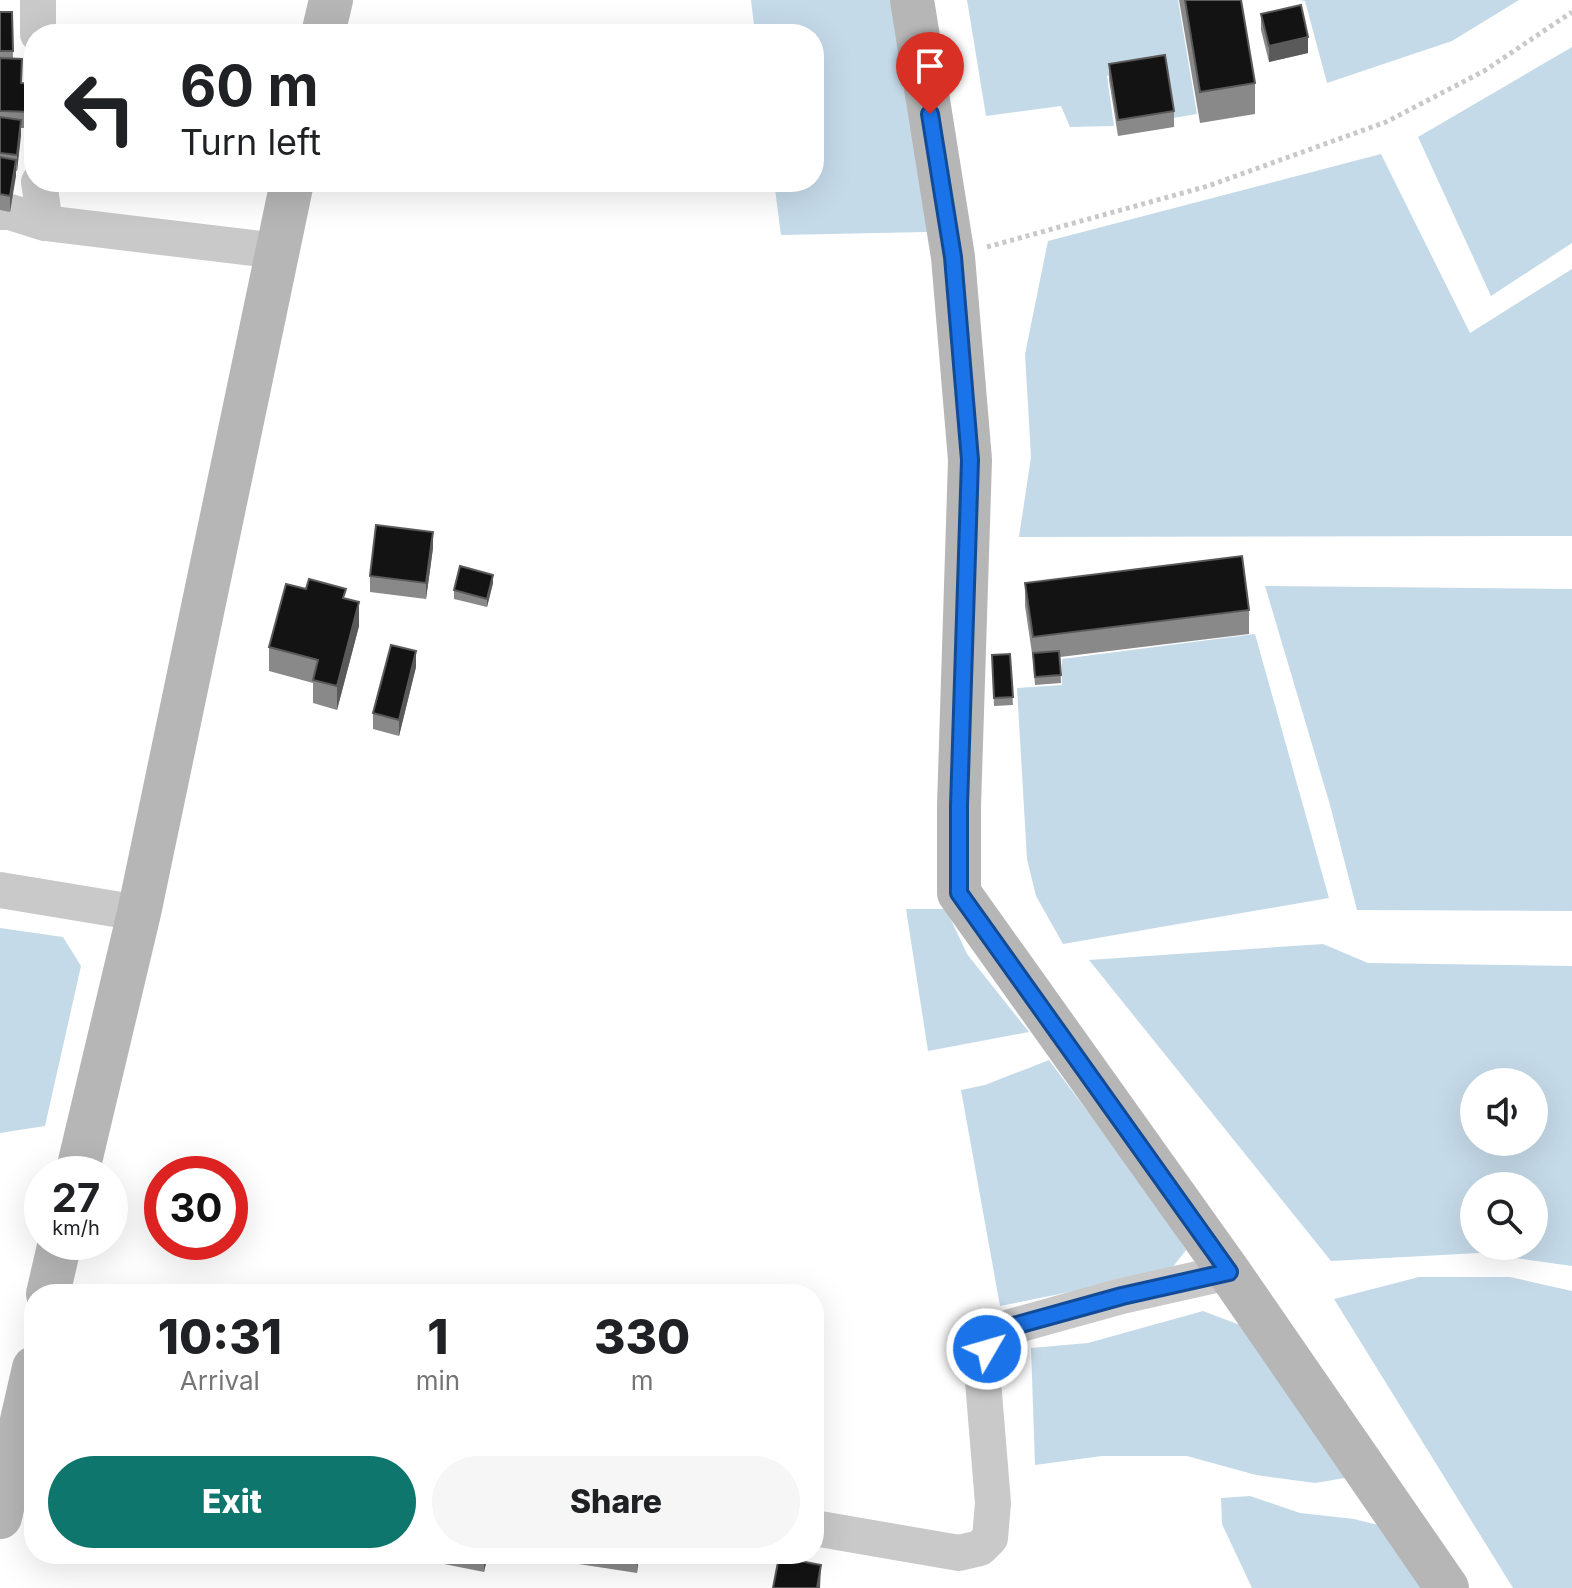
<!DOCTYPE html>
<html lang="en">
<head>
<meta charset="utf-8">
<style>
  :root { --surface:#fff; --page:#f6f6f6; --text:#202124; --muted:#757577; --accent:#0f766e }
  body { margin:0; font-family:Inter,sans-serif; background:var(--page); color:var(--text); height:100vh; display:flex; flex-direction:column; font-size:30px; white-space:nowrap }
  * { box-sizing:border-box; margin:0 }
  p { font-size:26px; color:var(--muted) }
  .icon { flex:none; width:44px; height:44px; fill:none; stroke:currentColor; stroke-width:2; stroke-linecap:round; stroke-linejoin:round }
  .map { position:relative; flex:1; overflow:hidden }
  .panel { position:absolute; left:24px; top:1284px; width:800px; height:280px; display:flex; flex-direction:column; background:var(--surface); border-radius:32px; box-shadow:0 8px 32px #0002 }
  .panel>* { flex:none }
  .banner { position:absolute; left:24px; top:24px; width:800px; height:168px; border-radius:32px; box-shadow:0 8px 32px #0002; background:#fff; color:var(--text); overflow:hidden }
  .tools { position:absolute; left:1460px; top:1068px; display:grid; gap:16px }
  .tools a { display:grid; place-items:center; width:88px; height:88px; border-radius:50%; background:var(--surface); box-shadow:0 8px 32px #0002; font-size:40px }
  .speed { position:absolute; left:24px; top:1156px; display:flex; gap:16px; font-size:40px; font-weight:700; text-align:center }
  .speed>* { display:grid; place-content:center; width:104px; height:104px; border-radius:50%; background:var(--surface); box-shadow:0 8px 32px #0002; line-height:1 }
  .speed small { font-size:20px; font-weight:400 }
  .speed .limit { border:12px solid #d22; background:#fff; color:#111 }
  .pin { position:absolute; display:grid; place-items:center; width:68px; height:68px; color:#fff; margin:-82px -34px; border-radius:50% 50% 50% 0; rotate:-45deg; box-shadow:0 0 8px #0007 }
  .pin .icon { rotate:45deg }
  .me { position:absolute; width:88px; margin:-44px; rotate:52deg; stroke-linejoin:round; filter:drop-shadow(0 0 6px #0008) }
  .turn { display:flex; align-items:center; gap:28px; height:168px; padding:0 24px; font-size:36px }
  .turn .icon { width:104px; height:104px; stroke-width:2.5 }
  .turn b { display:block; font-size:56px; line-height:68px }
  .eta { display:flex; justify-content:space-evenly; align-items:center; height:136px; text-align:center }
  .eta b { font-size:48px; font-weight:800; line-height:56px }
  .button { display:flex; gap:16px; margin-top:auto; padding:16px 24px }
  .button a { flex:1; height:92px; border-radius:48px; background:var(--accent); color:#fff; font-size:32px; font-weight:800; line-height:92px; text-align:center }
  .button a+a { background:var(--page); color:var(--text) }
  .map>svg:first-child { display:block }
  .water { fill:#c5dae9; fill-rule:evenodd }
  .lines { fill:none; stroke-linecap:round; stroke-linejoin:round }
  .path { stroke:#c9c9c9; stroke-width:5; stroke-dasharray:4 4; stroke-linecap:butt }
  .street { stroke:#c9c9c9; stroke-width:36 }
  .secondary { stroke:#b6b6b6; stroke-width:44 }
  .wall { fill:#898989 }
  .shaded-wall { fill:#5a5a5a }
  .building { fill:#131313; stroke:#5a5a5a; stroke-width:2 }
  .route-casing { stroke:#114b97; stroke-width:20 }
  .route { stroke:#1a73e8; stroke-width:14 }
</style>
</head>
<body>
<div class="map">
<svg width="1572" height="1588" viewBox="0 0 1572 1588">
  <rect width="100%" height="100%" fill="#fff"/>
  <path class="water" d="M751 0H895L913 94 927 232 781 235 774 182H814V34H755Z
    M967 0H1178L1197 114 1173 118 1165 67 1107 76 1114 126 1070 127 1061 106 986 116Z
    M1299 0H1519L1452 41 1327 83 1305 1Z
    M1572 47V243L1491 296 1418 137Z
    M1381 154 1470 333 1572 269V536L1019 537 1031 457 1025 354 1048 241Z
    M1265 586 1572 589V911L1357 910 1330 805Z
    M1255 634 1329 898 1063 944 1036 896 1027 859 1017 688 1062 685V659Z
    M906 909H946L967 954 1029 1032 928 1051Z
    M0 928 63 937 81 966 45 1126 0 1133Z
    M1323 944 1368 963 1572 966V1266L1479 1253 1331 1261 1089 960ZM1474 1082H1534V1142H1474ZM1474 1186H1534V1246H1474Z
    M1049 1060 1147 1191 1186 1250 1169 1272 1000 1306 961 1090 985 1085Z
    M1419 1277H1510L1572 1291V1588H1513L1334 1299Z
    M1203 1311 1240 1325 1345 1478 1315 1483 1256 1475 1187 1456H1102L1035 1465 1031 1348 1088 1343Z
    M1250 1496 1300 1513 1354 1519 1398 1530 1440 1588H1252L1222 1524 1221 1498Z"/>
  <g class="lines">
    <path class="path" d="M987 247 1208 186 1386 122 1484 71 1572 12"/>
    <path class="street" d="M38 34V0
      M39 182 45 223
      M0 212H10L45 223 277 251
      M0 890 139 913
      M814 1528 959 1553 980 1548 990 1538 993 1503 982 1369 987 1349 1010 1327 1122 1296 1229 1272"/>
    <path class="secondary" d="M912 0 953 257 970 460 959 806V893L1229 1272 1447 1588
      M323 34 331 0
      M77 1174 139 913 292 182
      M48 1294 60 1242
      M0 1517 34 1368"/>
  </g>
  <path class="wall" d="M1179 0H1241L1255 83V114L1200 123Z
    M0 12H12L13 58 22 84 34 100 32 128H21L17 171H16L10 212 0 210Z
    M1261 14 1308 53 1269 62 1261 30Z
    M1109 64 1174 111V127L1118 136 1109 80Z
    M433 548 426 599 370 592V576Z
    M493 583 487 607 454 599V590Z
    M1025 583 1249 610V634L1060 657 1061 683 1035 685 1033 660 1025 606Z
    M346 599 359 626 337 710 313 703V683L269 671V647Z
    M1010 654 1013 705 994 706 992 655Z
    M416 667 399 736 373 729V713Z
    M429 1554H488L484 1572 429 1561Z
    M572 1554H639L637 1573 572 1563Z
    M685 1554H713L711 1563 685 1560Z"/>
  <path class="shaded-wall" d="M1308 37V53L1269 62V46Z
    M21 120V136L17 171V155Z
    M16 160V176L10 212V196Z
    M433 532V548L426 599V583Z
    M493 575V583L487 607V599Z
    M359 602V626L337 710V686Z
    M416 651V667L399 736V720Z
    M484 1554H488L484 1572Z
    M637 1554H639L637 1573Z
    M821 1565 820 1588H817Z"/>
  <path class="building" d="M1185 0H1241L1255 83 1200 92Z
    M1301 5 1308 37 1269 46 1261 14Z
    M0 12H12L13 51H0Z
    M1165 55 1174 111 1118 120 1109 64Z
    M0 58 22 59 21 83 34 84 32 112 0 111Z
    M0 117 21 120 17 155 0 153Z
    M0 157 16 160 10 196 0 194Z
    M376 525 433 532 426 583 370 576Z
    M1242 556 1249 610 1033 637 1025 583Z
    M460 566 493 575 487 599 454 590Z
    M309 579 346 589 343 598 359 602 337 686 313 680 318 660 269 647 286 584 306 589Z
    M391 645 416 651 399 720 373 713Z
    M1059 651 1061 675 1035 677 1033 653Z
    M1010 654 1013 697 994 698 992 655Z
    M620 1554H637V1557Z
    M779 1557 821 1565 817 1588H773Z"/>
  <g class="lines">
    <g class="route-casing">
      <path id="route" d="M930 114 953 257 970 460 959 806V893L1229 1272 1122 1296 1010 1327 987 1349"/>
    </g>
    <use href="#route" class="route"/>
  </g>
</svg>
<div class="tools">
<a><svg class="icon" aria-label="sound" viewBox="0 0 24 24"><path d="M4 9h4l5-4v14l-5-4H4zM17 9q2 3 0 6"/></svg></a>
<a><svg class="icon" aria-label="search" viewBox="0 0 24 24"><circle cx="10" cy="10" r="6"/><path d="M15 15l6 6"/></svg></a>
</div>
<div class="speed"><div>27<small>km/h</small></div><div class="limit">30</div></div>
<div class="pin" style="left:930px;top:114px;background:#d93025"><svg class="icon" aria-label="arrive" viewBox="0 0 24 24"><path d="M6 21V4h12l-3 4 3 4H6"/></svg></div>
<svg class="me" style="left:987px;top:1349px" viewBox="-20 -20 40 40"><circle r="17" fill="#1a73e8" stroke="#fff" stroke-width="3"/><path d="M0-11L8 9 0 5-8 9z" fill="#fff"/></svg>
<div class="banner">
<div class="turn"><svg class="icon" aria-label="left" viewBox="0 0 24 24"><path d="M17 20v-9H6M10 6l-5 5 5 5"/></svg><div><b>60 m</b>Turn left</div></div>
</div>
<section class="panel">
<div class="eta">
<div><b>10:31</b><p>Arrival</p></div>
<div><b>1</b><p>min</p></div>
<div><b>330</b><p>m</p></div>
</div>
<div class="button"><a>Exit</a><a>Share</a></div>
</section>
</div>
</body>
</html>
